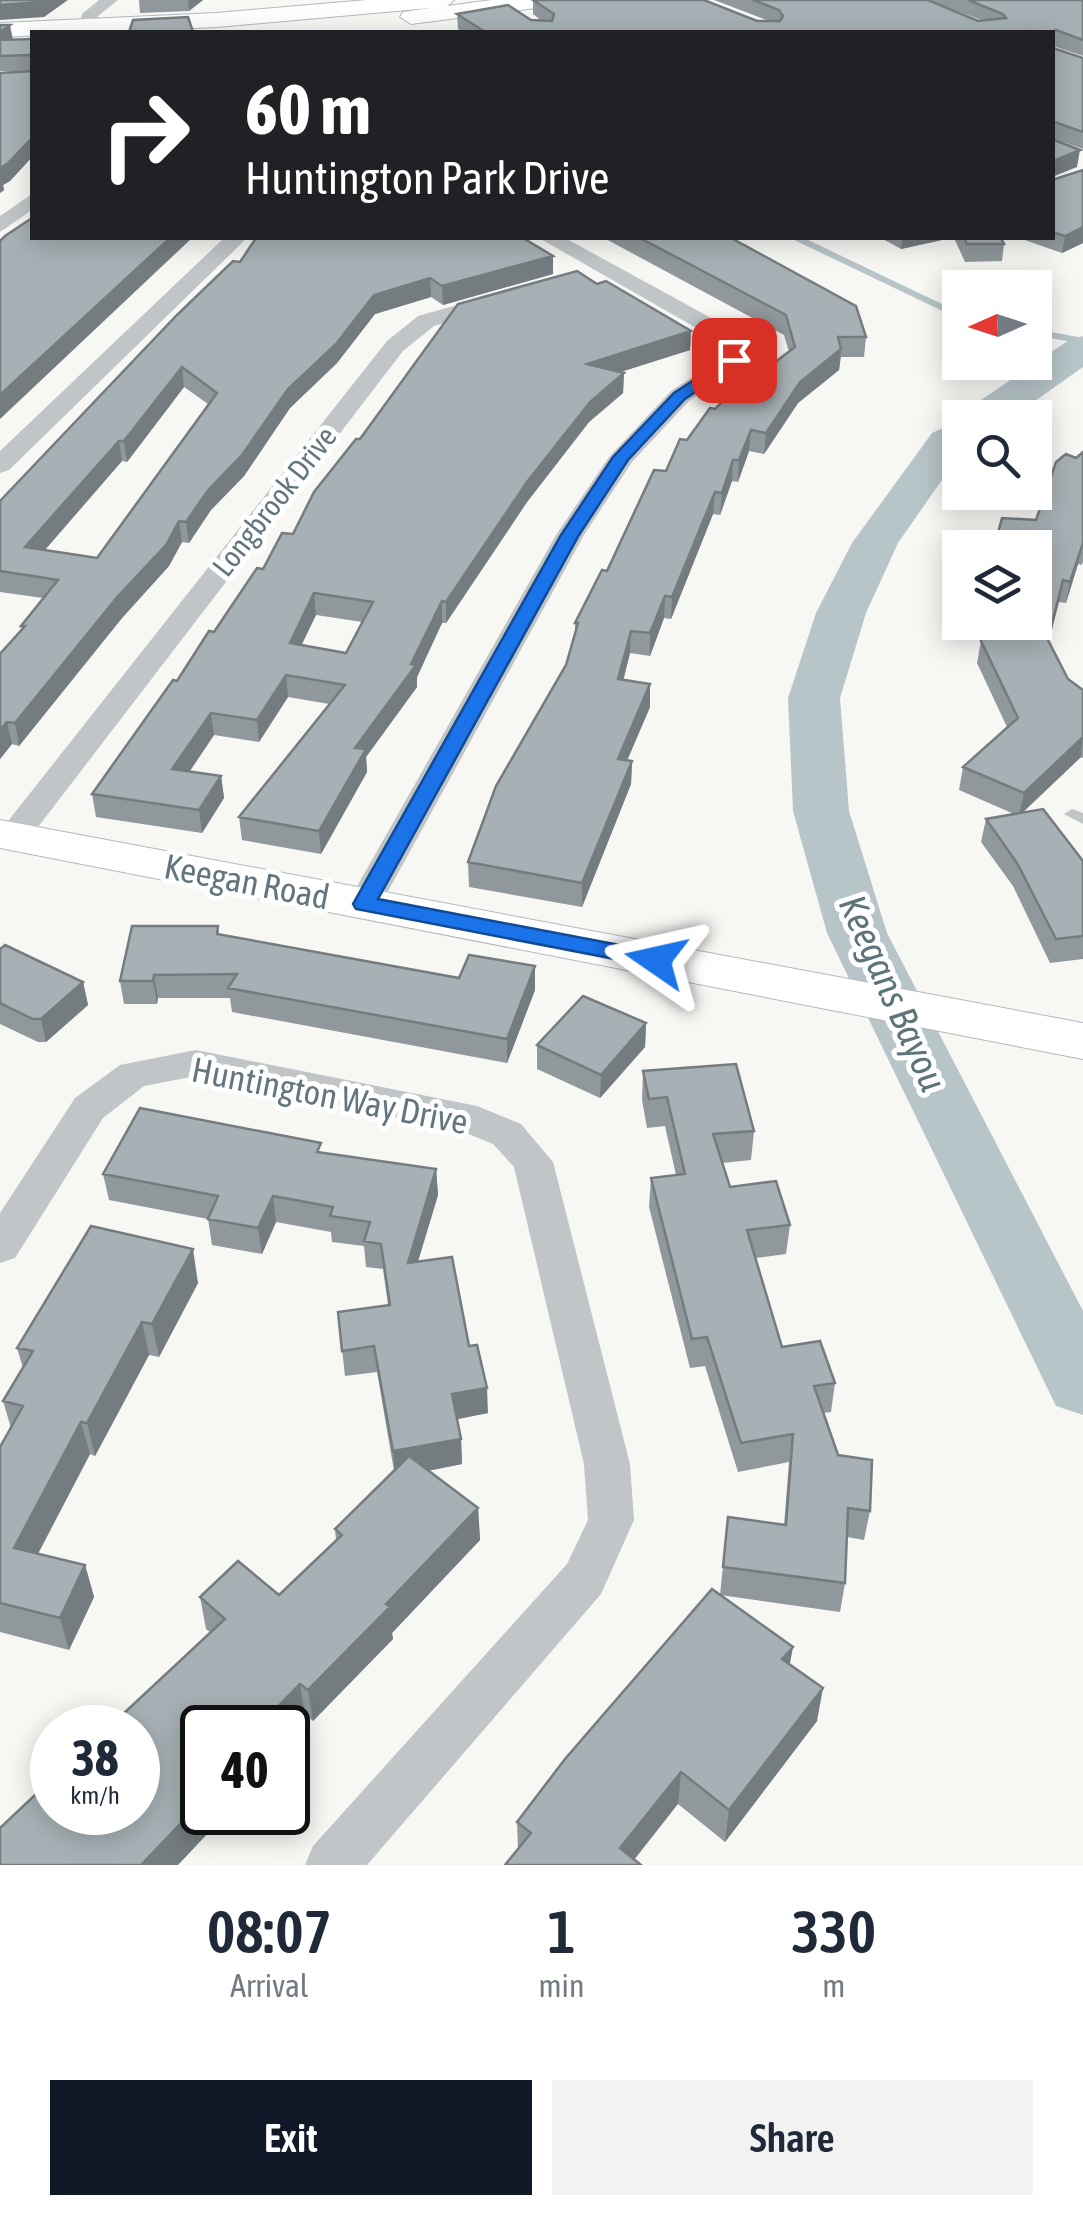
<!DOCTYPE html>
<html lang="en">
<head>
<meta charset="utf-8">
<style>
  :root { --surface:#fff; --page:#f2f2f3; --text:#1f2937; --muted:#747a83; --accent:#111827 }
  body { margin:0; font-family:"Asap Condensed",sans-serif; background:var(--page); color:var(--text); height:100vh; display:flex; flex-direction:column; font-size:38px; white-space:nowrap }
  * { box-sizing:border-box; margin:0 }
  p { font-size:32px; color:var(--muted) }
  .icon { flex:none; width:55px; height:55px; fill:none; stroke:currentColor; stroke-width:2; stroke-linecap:round; stroke-linejoin:round }
  .map { position:relative; height:1865px; overflow:hidden }
  .details { display:flex; flex-direction:column; background:var(--surface); flex:1 }
  .details>* { flex:none }
  .banner { position:absolute; left:30px; top:30px; width:1025px; height:210px; border-radius:0px; box-shadow:0 5px 25px #0003; background:#202124; color:#fff; overflow:hidden }
  .needle { width:65px; rotate:267deg }
  .tools { position:absolute; left:942px; top:270px; display:grid; gap:20px }
  .tools a { display:grid; place-items:center; width:110px; height:110px; border-radius:0px; background:var(--surface); box-shadow:0 5px 25px #0003; font-size:50px }
  .speed { position:absolute; left:30px; top:1705px; display:flex; gap:20px; font-size:50px; font-weight:700; text-align:center }
  .speed>* { display:grid; place-content:center; width:130px; height:130px; border-radius:50%; background:var(--surface); box-shadow:0 5px 25px #0003; line-height:1 }
  .speed small { font-size:25px; font-weight:400 }
  .speed .limit { border:5px solid #111; border-radius:15px; background:#fff; color:#111 }
  .pin { position:absolute; display:grid; place-items:center; width:85px; height:85px; color:#fff; margin:-42px; border-radius:20px; box-shadow:0 5px 15px #0006 }
  .me { position:absolute; width:110px; margin:-55px; rotate:281deg; stroke-linejoin:round; filter:drop-shadow(0 0 8px #0008) }
  .turn { display:flex; align-items:center; gap:35px; height:210px; padding:0 50px; font-size:45px }
  .turn .icon { width:130px; height:130px; stroke-width:2.5 }
  .turn b { display:block; font-size:70px; line-height:85px }
  .eta { display:flex; justify-content:space-evenly; align-items:center; height:170px; text-align:center }
  .eta b { font-size:60px; font-weight:600; line-height:70px }
  .cta { display:flex; gap:20px; margin-top:auto; padding:20px 50px }
  .cta a { flex:1; height:115px; border-radius:0px; background:var(--accent); color:#fff; font-size:40px; font-weight:600; line-height:115px; text-align:center }
  .cta a+a { background:var(--page); color:var(--text) }
  .map>svg:first-child { display:block }
  .lines { fill:none; stroke-linecap:round; stroke-linejoin:round }
  .stream { stroke:#b7c5c8; stroke-width:6 }
  .river { fill:#b7c5c8; fill-rule:evenodd }
  .secondary-casing { stroke:#b3b9bd; stroke-width:2 }
  .lane { fill:#c1c5c8; fill-rule:evenodd }
  .street { fill:#c1c5c8; fill-rule:evenodd }
  .secondary { fill:#fff; fill-rule:evenodd }
  .wall { fill:#90989c; fill-rule:evenodd }
  .shaded-wall { fill:#757c7f }
  .building { fill:#a7b1b5; stroke:#757c7f; stroke-width:2.5; fill-rule:evenodd }
  .route { fill:#1a73e8; stroke:#114b97; stroke-width:2.5 }
  .labels { text-anchor:middle; dominant-baseline:central; stroke-width:10; stroke-linejoin:round; paint-order:stroke }
  .far-street-label { font-size:30px; fill:#63757e; stroke:#fff }
  .street-label { font-size:35px; fill:#63757e; stroke:#fff }
  .water-label { font-size:38px; font-style:italic; fill:#5e7479; stroke:#fff }
</style>
</head>
<body>
<div class="map">
<svg width="1083" height="1865" viewBox="0 0 1083 1865">
  <rect width="100%" height="100%" fill="#f7f7f4"/>
  <g class="lines">
    <path class="stream" d="M797 238 960 316
      M1035 332 1083 341"/>
    <path class="river" d="M1083 336V367L1011 418H962L968 409 1069 340Z
      M960 420V454L898 543 866 613 840 698 849 811 887 933 1083 1311V1415L1056 1406 827 933 793 811 788 698 816 613 852 543 932 433Z"/>
    <g class="secondary-casing">
      <path id="secondary" d="M367 0H454L447 6 492 0H555L544 7 411 24 400 17 403 12 430 8 217 27 0 37V23L217 13Z
        M0 820 1083 1023V1059L0 848Z"/>
    </g>
    <path class="lane" d="M1072 809 1083 813V824L1064 814Z"/>
    <path class="street" d="M99 0H118L98 16 95 32H79L82 14Z
      M32 194V210L0 232V216Z
      M224 238H247L9 470 0 473V451Z
      M539 238H565L735 331 749 350 742 365 689 401 632 462 584 535 381 904 376 912 364 915 352 912 347 904 556 535 609 457 671 391 723 357 725 350 719 341Z
      M496 294 504 296 507 301 504 306 434 326 403 351 25 844 13 847 1 844V830L387 341 418 316Z
      M196 1050 477 1106 521 1124 553 1162 630 1464 634 1520 601 1594 367 1865H305L313 1846 567 1564 588 1520 584 1464 514 1167 493 1144 456 1129 196 1076 144 1086 103 1118 15 1258 0 1263V1213L75 1098 120 1065Z"/>
    <use href="#secondary" class="secondary"/>
  </g>
  <path class="wall" d="M139 0H203L189 11 140 13Z
    M533 0 769 21 714 0H928L978 21 981 20 928 0H1083V56L1053 46V48L1083 58V149L1052 138V32H463L458 29 457 14 542 21 533 14Z
    M0 25 13 39H32V157L10 181 3 185 4 190 0 193 32 71H0Z
    M1083 170V243L1062 253 1019 238H1052V180Z
    M604 238H731L866 337 864 357H841L839 370 798 403 764 454 749 451 738 482 732 481 720 515 713 514 671 619 664 618 650 656 630 653 623 680 650 707 627 760 632 761 631 784 582 907 469 887 468 862 566 665 575 634V623L666 471 687 440 715 409 789 352 784 335Z
    M881 238H951L901 249Z
    M954 238H1001L1004 244 1002 261 965 262Z
    M553 256V274L443 305 431 297 375 314 337 363 290 408 244 476 211 510 189 543 182 542 169 566 122 618 19 746 12 744 0 759 22 630 21 626 43 598 0 592V501L240 262ZM184 387 208 404 97 558 45 550 122 461 127 462Z
    M597 284 691 331 690 350 620 372 624 373 623 393 589 422 527 502 446 623H442L417 677V687L366 757 367 772 321 854 242 840 239 817 329 704 288 697 259 742 214 735 190 771 221 776 224 798 202 833 96 817 92 794 263 569 293 534 360 439ZM316 615 362 622 346 653 301 645Z
    M1083 452V561L1082 565 1078 564 1066 603 1059 602 1049 641 1068 679 1083 690V758L1081 757 1023 812 1083 861V959L1050 963 1013 886 981 842 986 819 1014 814 959 790 963 767 1007 727 977 663 981 641 1035 548H995L1002 518 1036 520 1076 458Z
    M218 926 219 934 459 978 535 990 507 1063 232 1012 230 998H158L157 1004H124L120 981Z
    M0 949 83 982 88 1005 46 1042H38L0 1024Z
    M646 1023 645 1047 600 1098 537 1069V1045Z
    M643 1071 754 1131 751 1160 722 1163 730 1187 790 1225 786 1254 756 1258 782 1347 835 1383 831 1412 823 1413 838 1455 870 1511 864 1540 847 1537 845 1583 840 1612 720 1595 728 1517 784 1525 789 1462 738 1472 705 1366 690 1368 649 1207 651 1178 676 1175 665 1126 647 1128 642 1100Z
    M322 1153 436 1169 438 1195 418 1261 469 1346 488 1413 457 1419 461 1439 462 1464 428 1471 478 1508 480 1540 392 1633 393 1639 313 1721 305 1715 288 1733V1728H202L210 1632 206 1629 200 1597 279 1595 336 1540 335 1529 394 1471 377 1372 345 1376 338 1312 388 1305 383 1269 366 1267 364 1246 332 1242 331 1232 276 1222 262 1254 212 1245 208 1219 109 1200 103 1174Z
    M198 1283 159 1357 149 1355 95 1456 90 1454 38 1554 85 1565 94 1597 69 1650 0 1632V1447L11 1428 3 1401 23 1368 17 1348Z
    M790 1664 817 1721 725 1842 678 1804 518 1849 517 1822Z"/>
  <path class="shaded-wall" d="M45 0H68L44 17 0 20V5Z
    M188 0H203L189 11Z
    M10 25 13 40 0 50V32Z
    M32 138V157L10 181 3 185 4 190 0 193V168Z
    M1080 150 1077 167 1052 177 1053 161Z
    M1083 227V243L1062 253 1065 236Z
    M170 238H192L0 419V395Z
    M902 238H951L901 249Z
    M553 256V274L443 305 442 286Z
    M430 278 431 297 375 314 337 363 290 408 244 476 211 510 189 543 186 522 209 489 288 389 374 295Z
    M691 331 690 350 586 383 587 364Z
    M841 349 839 370 798 403 764 454 766 433 800 382Z
    M182 367 184 387 127 462 124 441Z
    M624 373 623 393 589 422 527 502 446 623V602L527 482 590 402Z
    M751 430 749 451 738 482 739 460Z
    M119 441 122 461 29 568 25 547Z
    M733 460 732 481 720 515 722 493Z
    M715 492 713 514 671 619 672 597Z
    M179 521 182 542 169 566 122 618 19 746 15 723Z
    M1082 543 1078 564 1066 603 1070 582Z
    M314 593 316 615 292 665 290 643Z
    M665 596 664 618 650 656V633Z
    M442 601V623L417 677V687L366 757 367 772 321 854 319 831 355 748 411 664Z
    M631 631 630 653 618 702V679Z
    M286 675 288 697 259 742 257 720Z
    M650 684V707L618 782V759Z
    M211 713 214 735 176 791 172 769Z
    M7 722 12 744 0 759V730Z
    M1083 737 1081 757 1019 816 1024 793Z
    M632 761 631 784 582 907V883Z
    M221 776 224 798 202 833 199 810Z
    M535 966V990L507 1063V1039Z
    M154 975 158 998 157 1004 153 981Z
    M83 982 88 1005 46 1042 41 1019Z
    M646 1023 645 1047 600 1098 601 1075Z
    M436 1169 438 1195 410 1288 408 1263Z
    M273 1196 276 1222 262 1254 258 1228Z
    M193 1249 198 1283 159 1357 152 1324Z
    M142 1322 149 1355 95 1456 87 1423Z
    M487 1388 488 1413 453 1420 452 1394Z
    M81 1422 90 1454 24 1580 14 1548Z
    M461 1439 462 1464 395 1477 393 1451Z
    M478 1508 480 1540 392 1633 393 1639 313 1721 308 1690 386 1604Z
    M85 1565 94 1597 69 1650 60 1618Z
    M793 1647 787 1680 782 1659Z
    M300 1684 305 1715 288 1733V1728H257Z
    M823 1688 817 1721 725 1842 729 1810Z
    M681 1772 678 1804 630 1865 620 1848Z
    M202 1801V1812H228L178 1865H141Z"/>
  <path class="building" d="M0 0H45L42 2 0 5Z
    M533 0H704L757 21H780L783 16 779 10 753 0H928L978 21 1006 18 1003 14 968 0H1083V40L1056 30 1052 33 485 32 457 14 508 5 531 20 552 21 554 14Z
    M188 17 193 32H129L133 20Z
    M0 25H10L0 32Z
    M32 39V58L29 55 0 56V40Z
    M1052 44 1053 48 1083 58V132L1052 121Z
    M32 67V138L7 164 0 168V73L32 71Z
    M1052 139 1080 150 1053 161 1052 172Z
    M1083 170V227L1065 236 1052 232V180Z
    M32 218V238H170L0 395V241L5 236Z
    M256 238H523L553 256 442 286 430 278 374 295 336 344 288 389 242 455 209 489 186 522 179 521 166 545 118 596 15 723 7 722 0 730V654L25 626H21L58 580 0 571V501L177 315 233 261 240 262ZM182 367 217 393 97 558 25 547 119 441H124Z
    M640 238H731L856 306 866 337H838L841 349 800 382 766 433 751 430 739 460H733L722 493 715 492 672 597 665 596 650 633 631 631 618 679 650 684 618 759 632 761 582 883 468 862 496 786 566 665 578 623H575L602 570 607 571 654 470 666 471 680 439 687 440 710 408 715 409 745 378 753 379 795 347 786 315Z
    M964 238H1001L1004 244H967Z
    M577 271 597 284 606 281 691 331 587 364 624 373 590 402 527 482 446 602 442 601 411 664 416 665 355 748 366 749 319 831 239 817 345 685 286 675 257 720 211 713 172 769 221 776 199 810 92 794 173 680 177 681 209 631 214 632 257 568 263 569 282 533 293 534 314 492 356 439H360L458 304ZM314 593 373 602 346 653 290 643Z
    M1083 452V543L1070 582 1063 580 1048 640 1068 679 1083 690V737L1024 793 963 767 1018 718 981 641 987 622H1035V548H1011L995 544 1002 518 1036 520 1056 462 1066 454 1076 458Z
    M1043 809 1083 861V936L1056 939 1017 863 986 819Z
    M132 926H218L217 934 459 978 469 955 535 966 507 1039 228 988 237 974 154 975 153 981H120Z
    M5 945 83 982 41 1019H33L0 1003V949Z
    M583 996 646 1023 601 1075 537 1045Z
    M736 1064 754 1131 713 1134 730 1187 776 1181 790 1225 747 1230 782 1347 820 1341 835 1383 814 1386 838 1455 872 1460 870 1511 848 1508 845 1583 723 1567 728 1517 786 1525 793 1434 741 1443 707 1337 692 1339 651 1178 685 1174 667 1097 649 1099 643 1071Z
    M140 1108 321 1143 317 1152 436 1169 408 1263 452 1257 469 1346 477 1345 487 1388 452 1394 461 1439 393 1451 374 1346 342 1351 338 1312 390 1305 381 1244 364 1241 370 1222 330 1216 333 1207 273 1196 258 1228 208 1219 218 1196 103 1174Z
    M91 1226 193 1249 152 1324 142 1322 87 1423 81 1422 14 1548 85 1565 60 1618 0 1603V1447L23 1406 3 1401 33 1351 17 1348Z
    M409 1456 478 1508 386 1604 390 1607 308 1690 300 1684 257 1728H202V1801L141 1865H0V1828L52 1779V1812H138V1728H108L225 1619 200 1597 238 1561 279 1595 342 1535 335 1529Z
    M712 1589 793 1647 782 1659 823 1688 729 1810 681 1772 620 1848 641 1865H505L531 1833 517 1822 565 1759Z"/>
  <path class="route" d="M729 357 742 360 685 399 628 460 579 535 378 899 656 952 664 954 668 960 664 965 656 967 356 909 353 904 561 535 613 457 674 393Z"/>
  <g class="labels">
    <g class="far-street-label">
      <text transform="translate(274 501) rotate(-52)">Longbrook Drive</text>
    </g>
    <g class="street-label">
      <text transform="translate(247 881) rotate(11)">Keegan Road</text>
      <text transform="translate(330 1095) rotate(11)">Huntington Way Drive</text>
    </g>
    <g class="water-label">
      <text transform="translate(893 993) rotate(66)">Keegans Bayou</text>
    </g>
  </g>
</svg>
<div class="tools">
<a><svg class="needle" viewBox="-14 -14 28 28"><path d="M0-13l5 13h-10z" fill="#e53935"/><path d="M0 13l5-13h-10z" fill="#747a83"/></svg></a>
<a><svg class="icon" aria-label="search" viewBox="0 0 24 24"><circle cx="10" cy="10" r="6"/><path d="M15 15l6 6"/></svg></a>
<a><svg class="icon" aria-label="layers" viewBox="0 0 24 24"><path d="M12 4l9 5-9 5-9-5zM3 14l9 5 9-5"/></svg></a>
</div>
<div class="speed"><div>38<small>km/h</small></div><div class="limit">40</div></div>
<div class="pin" style="left:734px;top:360px;background:#d93025"><svg class="icon" aria-label="arrive" viewBox="0 0 24 24"><path d="M6 21V4h12l-3 4 3 4H6"/></svg></div>
<svg class="me" style="left:656px;top:960px" viewBox="-20 -20 40 40"><path d="M0-17L14 15 0 8-14 15z" fill="#1a73e8" stroke="#fff" stroke-width="4"/></svg>
<div class="banner">
<div class="turn"><svg class="icon" aria-label="right" viewBox="0 0 24 24"><path d="M7 20v-9h11M14 6l5 5-5 5"/></svg><div><b>60 m</b>Huntington Park Drive</div></div>
</div>
</div>
<section class="details">
<div class="eta">
<div><b>08:07</b><p>Arrival</p></div>
<div><b>1</b><p>min</p></div>
<div><b>330</b><p>m</p></div>
</div>
<div class="cta"><a>Exit</a><a>Share</a></div>
</section>
</body>
</html>
